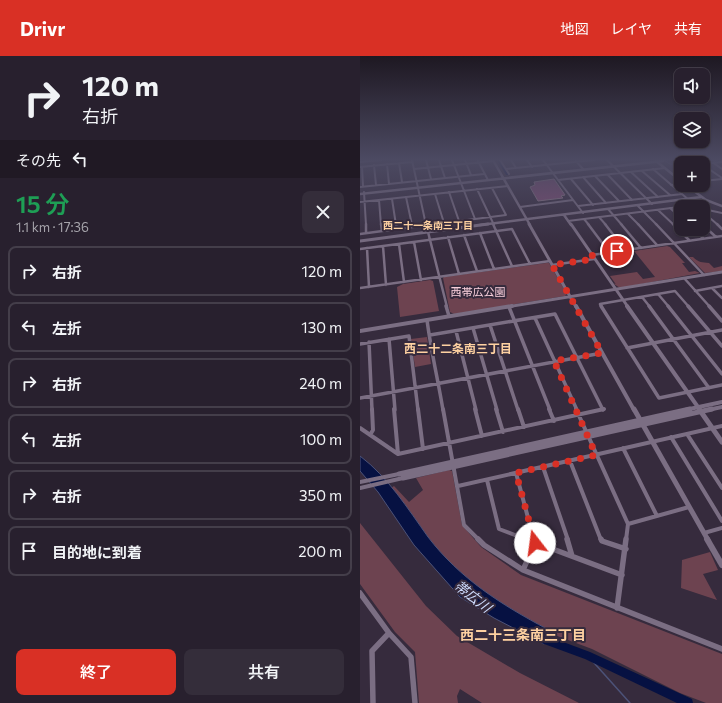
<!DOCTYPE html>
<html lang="ja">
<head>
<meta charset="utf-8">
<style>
  :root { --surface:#28202e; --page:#342d3a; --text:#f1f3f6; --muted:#a5a3aa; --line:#443e4a; --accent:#d93025 }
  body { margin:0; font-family:Commissioner,"Noto Sans JP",sans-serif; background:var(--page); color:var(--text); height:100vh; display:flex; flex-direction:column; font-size:15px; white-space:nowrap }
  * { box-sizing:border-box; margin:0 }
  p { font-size:13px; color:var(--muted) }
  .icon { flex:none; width:22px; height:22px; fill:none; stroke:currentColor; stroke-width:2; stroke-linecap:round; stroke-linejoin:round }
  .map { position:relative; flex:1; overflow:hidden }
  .details { display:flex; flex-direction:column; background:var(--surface); width:360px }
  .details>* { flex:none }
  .top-card { background:#28202e; color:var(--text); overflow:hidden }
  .tools { position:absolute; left:314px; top:12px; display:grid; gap:8px }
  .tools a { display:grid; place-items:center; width:36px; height:36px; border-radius:8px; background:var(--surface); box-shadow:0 1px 3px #0004,0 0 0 1px var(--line); font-size:20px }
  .pin { position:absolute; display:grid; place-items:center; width:34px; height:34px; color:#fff; margin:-17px; border:2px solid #fff; border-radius:50%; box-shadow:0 1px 4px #0007 }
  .me { position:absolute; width:44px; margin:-22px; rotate:345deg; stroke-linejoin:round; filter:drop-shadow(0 0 3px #0008) }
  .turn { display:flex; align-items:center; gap:14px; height:84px; padding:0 16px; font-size:18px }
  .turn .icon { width:52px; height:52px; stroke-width:2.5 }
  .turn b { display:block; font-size:28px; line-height:34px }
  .then { display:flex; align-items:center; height:38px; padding:0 16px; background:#0003; gap:8px; font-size:15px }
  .round { display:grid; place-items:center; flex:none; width:42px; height:42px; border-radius:8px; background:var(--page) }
  .head { display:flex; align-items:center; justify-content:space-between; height:68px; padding:0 16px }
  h1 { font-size:24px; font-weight:600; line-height:30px; color:#1e9e55 }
  .action { display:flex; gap:8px; margin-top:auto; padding:8px 16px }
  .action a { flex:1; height:46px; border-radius:8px; background:var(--accent); color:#fff; font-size:16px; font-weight:600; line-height:46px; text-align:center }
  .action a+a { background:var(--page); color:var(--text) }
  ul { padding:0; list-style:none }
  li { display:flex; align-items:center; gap:12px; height:50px; margin:0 8px 6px; padding:0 8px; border:2px solid var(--line); border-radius:8px }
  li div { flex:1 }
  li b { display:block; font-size:15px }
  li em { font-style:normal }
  header { display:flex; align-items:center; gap:24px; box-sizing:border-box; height:56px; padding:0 20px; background:var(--accent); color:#fff }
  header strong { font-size:19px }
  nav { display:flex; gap:22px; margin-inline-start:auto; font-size:14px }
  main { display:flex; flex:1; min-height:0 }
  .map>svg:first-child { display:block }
  .green { fill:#6d4350 }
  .water { fill:#061142; stroke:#4c5278 }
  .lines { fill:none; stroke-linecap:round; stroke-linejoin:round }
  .stream-far1 { stroke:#4c5278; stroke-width:1 }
  .stream { stroke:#4c5278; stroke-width:1.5 }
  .river { fill:#061142; fill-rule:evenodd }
  .building { fill:#834d76; stroke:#8f7989 }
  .minor-far4 { stroke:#7b6e83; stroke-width:2 }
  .minor-far3 { stroke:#7b6e83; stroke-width:2.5 }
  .minor-far2 { stroke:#7b6e83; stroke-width:3.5 }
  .minor-far1 { stroke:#7b6e83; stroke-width:4 }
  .minor { stroke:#7b6e83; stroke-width:5.5 }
  .tertiary-far4 { stroke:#7b6e83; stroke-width:2.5 }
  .tertiary-far3 { stroke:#7b6e83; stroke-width:3 }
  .tertiary-far2 { stroke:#7b6e83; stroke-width:4 }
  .tertiary-far1 { stroke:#7b6e83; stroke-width:5 }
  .tertiary { stroke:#7b6e83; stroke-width:6 }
  .route { stroke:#d93025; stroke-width:7; stroke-dasharray:0 12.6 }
  .labels { text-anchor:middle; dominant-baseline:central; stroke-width:4; stroke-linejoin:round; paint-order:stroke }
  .far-neighbourhood-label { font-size:10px; font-weight:bold; fill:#fed1a1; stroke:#362b3d }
  .park-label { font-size:11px; fill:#f9cfdb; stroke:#362b3d }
  .neighbourhood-label { font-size:12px; font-weight:bold; fill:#fed1a1; stroke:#362b3d }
  .near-water-label { font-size:14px; font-style:italic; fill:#cedcfe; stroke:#362b3d }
  .near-neighbourhood-label { font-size:14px; font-weight:bold; fill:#fed1a1; stroke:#362b3d }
</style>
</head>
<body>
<header>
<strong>Drivr</strong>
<nav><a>地図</a><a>レイヤ</a><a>共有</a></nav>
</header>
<main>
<section class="details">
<div class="top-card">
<div class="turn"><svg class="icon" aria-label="right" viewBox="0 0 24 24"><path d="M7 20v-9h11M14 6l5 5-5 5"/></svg><div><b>120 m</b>右折</div></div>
<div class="then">その先<svg class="icon" aria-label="left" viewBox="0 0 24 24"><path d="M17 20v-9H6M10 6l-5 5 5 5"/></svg></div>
</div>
<div class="head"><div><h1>15 分</h1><p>1.1 km · 17:36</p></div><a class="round"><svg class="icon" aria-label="close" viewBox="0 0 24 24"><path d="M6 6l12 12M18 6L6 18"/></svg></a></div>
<ul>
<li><svg class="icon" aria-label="right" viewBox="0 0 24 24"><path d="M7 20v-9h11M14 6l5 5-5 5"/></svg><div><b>右折</b></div><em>120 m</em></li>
<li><svg class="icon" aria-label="left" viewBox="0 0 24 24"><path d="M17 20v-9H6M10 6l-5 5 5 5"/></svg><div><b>左折</b></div><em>130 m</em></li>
<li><svg class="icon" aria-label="right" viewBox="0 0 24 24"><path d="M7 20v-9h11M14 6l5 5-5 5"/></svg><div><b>右折</b></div><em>240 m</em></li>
<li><svg class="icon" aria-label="left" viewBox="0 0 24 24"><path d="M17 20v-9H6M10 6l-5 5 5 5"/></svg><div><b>左折</b></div><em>100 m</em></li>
<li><svg class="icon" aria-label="right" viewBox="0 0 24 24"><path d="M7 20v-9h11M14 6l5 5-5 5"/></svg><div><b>右折</b></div><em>350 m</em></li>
<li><svg class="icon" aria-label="arrive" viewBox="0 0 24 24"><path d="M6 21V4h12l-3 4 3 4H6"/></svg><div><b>目的地に到着</b></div><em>200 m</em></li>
</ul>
<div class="action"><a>終了</a><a>共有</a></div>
</section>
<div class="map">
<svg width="362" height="647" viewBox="0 0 362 647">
  <rect width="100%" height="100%" fill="#362b3d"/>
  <path class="green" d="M307 190 310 191 325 207H322L329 216 335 215 340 217 260 232 254 228 256 227H255L250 220 277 216 283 223 295 221 274 195Z
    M329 201H333C339 207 342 206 349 207L354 212 362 210V215L345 217Z
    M186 207H189L207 238 205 240 94 258 90 256 83 222 84 221Z
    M70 224 73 225 79 255 40 261 37 231 43 228Z
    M67 281 71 308 55 311 51 283Z
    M89 414 92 415 102 469 121 491 161 519 362 598V647H346L320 637 232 593 176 572 106 528 27 435 34 430 49 446 63 434 56 422Z
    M0 467 66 550 97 580 160 617 219 647H122L100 633 97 640 98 647H59L55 596 35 576 0 528Z
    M350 496 358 514 343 518 357 544 321 532 322 504Z"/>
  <path class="water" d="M0 400C28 421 48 453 68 481 100 523 142 549 187 573L184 588 134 562 100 541 54 489 18 436 0 415Z"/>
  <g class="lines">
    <path class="stream-far1" d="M304 104 310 108 321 109
      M342 107 362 105"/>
    <path class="stream" d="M227 599 270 647"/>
    <path class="river" d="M137 104H140L149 118 148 119H146Z
      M179 577 230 596 332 643 333 647H317L225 603 176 585 174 582 176 579Z"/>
  </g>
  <path class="building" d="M194 123 205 139 201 140 203 142 178 145 170 131 175 129 174 126Z"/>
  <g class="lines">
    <path class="minor-far4" d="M52 104 66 169
      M66 104 71 123
      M79 104 85 122
      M92 104 115 163
      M105 104 111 119
      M140 104 149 118
      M151 104 156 112
      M167 104 172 111
      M183 104 223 157
      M247 104 292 148
      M321 104 325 107
      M118 105 128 124
      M216 105 223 113
      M0 106 21 104
      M39 107 42 126
      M330 107 356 104
      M27 108 29 128
      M343 108 362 106
      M355 108 362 113
      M14 109 16 129
      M343 109 362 122
      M0 111 52 106
      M2 111 3 130
      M319 111 321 112
      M54 113 134 105
      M146 113 234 104
      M293 113 337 151
      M282 115 310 139
      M271 116 298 141
      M248 119 272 144
      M343 119 350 124
      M235 120 259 145
      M223 121 246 147
      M211 123 233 149
      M198 124 305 112
      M343 125 362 123
      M311 129 321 128
      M0 131 124 118
      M117 133 134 169
      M4 136 6 169
      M89 136 99 165
      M75 138 84 167 146 159 132 132
      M46 141 52 169
      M32 143 36 169
      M19 144 21 169
      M0 146 148 130
      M218 150 322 138
      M278 150 297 169
      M160 151 213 144
      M310 152 321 162
      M248 153 262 169
      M298 154 314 169
      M343 155 348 154 362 157
      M343 156 358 169
      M268 158 279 169
      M239 161 246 169
      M224 163 229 169
      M208 165 335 149
      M63 169H67"/>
    <path class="minor-far3" d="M6 168V177
      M21 168 22 175
      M36 168 37 173
      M51 168 52 171
      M66 168 87 251
      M133 168 152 210
      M228 168 249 196
      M245 168 265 194
      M261 168 281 192
      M278 168 297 189
      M296 168 344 219
      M313 168 329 184
      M357 168 362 173
      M343 169 356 181
      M333 173 343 182
      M120 177 134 213
      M0 178 67 169
      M104 179 117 215
      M88 181 99 218
      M54 186 61 224
      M39 188 44 226
      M23 190 26 229
      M7 192 9 231
      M0 193 152 173 170 208
      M232 199 362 180
      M192 209 234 203
      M324 222 350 251
      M0 232 190 205
      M352 232 362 242
      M335 235 362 230
      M298 238 309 251
      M282 241 290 251
      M242 251 240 248 315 235 329 251"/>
    <path class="minor-far2" d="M86 250 89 260
      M241 250 299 342 362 329
      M289 250 349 332
      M308 250 362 318
      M328 250 362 290
      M349 250 362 265
      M149 251 190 354
      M175 262 217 354
      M67 264C71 295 78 324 83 354
      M130 269 158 354
      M113 272 137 354
      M96 275 116 354
      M70 279 195 258 243 354
      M29 283 35 354
      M9 286 12 354
      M0 288 49 280 58 354
      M267 292 362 274
      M0 342 242 297"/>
    <path class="minor-far1" d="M34 353 38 398
      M58 353 63 393
      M83 353 104 469 119 484
      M115 353 122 380
      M136 353 143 376
      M158 353 164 371
      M189 353 194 365
      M216 353 268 468 266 484
      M0 372 38 398 244 353
      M327 378 362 432
      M10 379 13 374 12 353
      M311 381 362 465
      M263 392 297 460
      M210 405 241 484
      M183 411 208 484
      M156 417 174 484
      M127 424 139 473 168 484
      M0 426 39 418
      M98 430 362 370
      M0 432 43 422
      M268 468 329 451
      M344 477 362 472"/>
    <path class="minor" d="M118 483 124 489 163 514 362 593
      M166 483 262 519
      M207 483 212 500
      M241 483 242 485 266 493
      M163 514 175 487 174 483
      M0 537 29 577 51 601 55 647
      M257 552 266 483
      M13 647 12 595 29 577"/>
    <path class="tertiary-far4" d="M133 104 170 169
      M296 105 321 125
      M326 129 346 144 362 150
      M0 138 303 105
      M204 159 211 169
      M120 169 341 141"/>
    <path class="tertiary-far3" d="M169 168 216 251
      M211 168 268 251
      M0 185 128 168
      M146 251 362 216"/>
    <path class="tertiary-far2" d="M216 250 274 354
      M267 250 340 354
      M0 275 152 250
      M325 354 362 346
      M348 354 362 351"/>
    <path class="tertiary-far1" d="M274 353 348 484
      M339 353 362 386
      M39 418 330 353
      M43 422 352 353"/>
    <path class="tertiary" d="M347 483 362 509"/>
  </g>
  <linearGradient id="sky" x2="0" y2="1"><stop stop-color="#1e1822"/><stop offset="0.53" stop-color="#4c4a62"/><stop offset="1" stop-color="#4c4a62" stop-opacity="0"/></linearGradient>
  <rect width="362" height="195" fill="url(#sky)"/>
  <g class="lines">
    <path class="route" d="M175 487 156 417 236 399 194 305 242 297 192 209 234 203 232 199 257 195"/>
  </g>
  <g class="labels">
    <g class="far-neighbourhood-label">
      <text x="68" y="169">西二十一条南三丁目</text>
    </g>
    <g class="park-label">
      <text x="118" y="235">西帯広公園</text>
    </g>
    <g class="neighbourhood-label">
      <text x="98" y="292">西二十二条南三丁目</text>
    </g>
    <g class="near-water-label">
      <text transform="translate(113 540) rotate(38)">帯広川</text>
    </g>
    <g class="near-neighbourhood-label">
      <text x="163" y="578">西二十三条南三丁目</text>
    </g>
  </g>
</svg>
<div class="tools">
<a><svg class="icon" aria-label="sound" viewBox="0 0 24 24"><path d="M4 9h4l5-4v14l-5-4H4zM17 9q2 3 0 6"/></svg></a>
<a><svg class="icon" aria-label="layers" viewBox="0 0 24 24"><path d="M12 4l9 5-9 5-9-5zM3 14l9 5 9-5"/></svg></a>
<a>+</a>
<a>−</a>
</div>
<div class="pin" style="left:257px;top:195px;background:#d93025"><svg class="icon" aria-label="arrive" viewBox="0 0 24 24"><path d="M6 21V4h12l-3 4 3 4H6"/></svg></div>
<svg class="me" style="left:175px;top:487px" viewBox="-20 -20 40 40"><circle r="19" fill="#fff"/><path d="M0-13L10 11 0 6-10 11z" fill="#d93025"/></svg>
</div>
</main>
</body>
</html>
